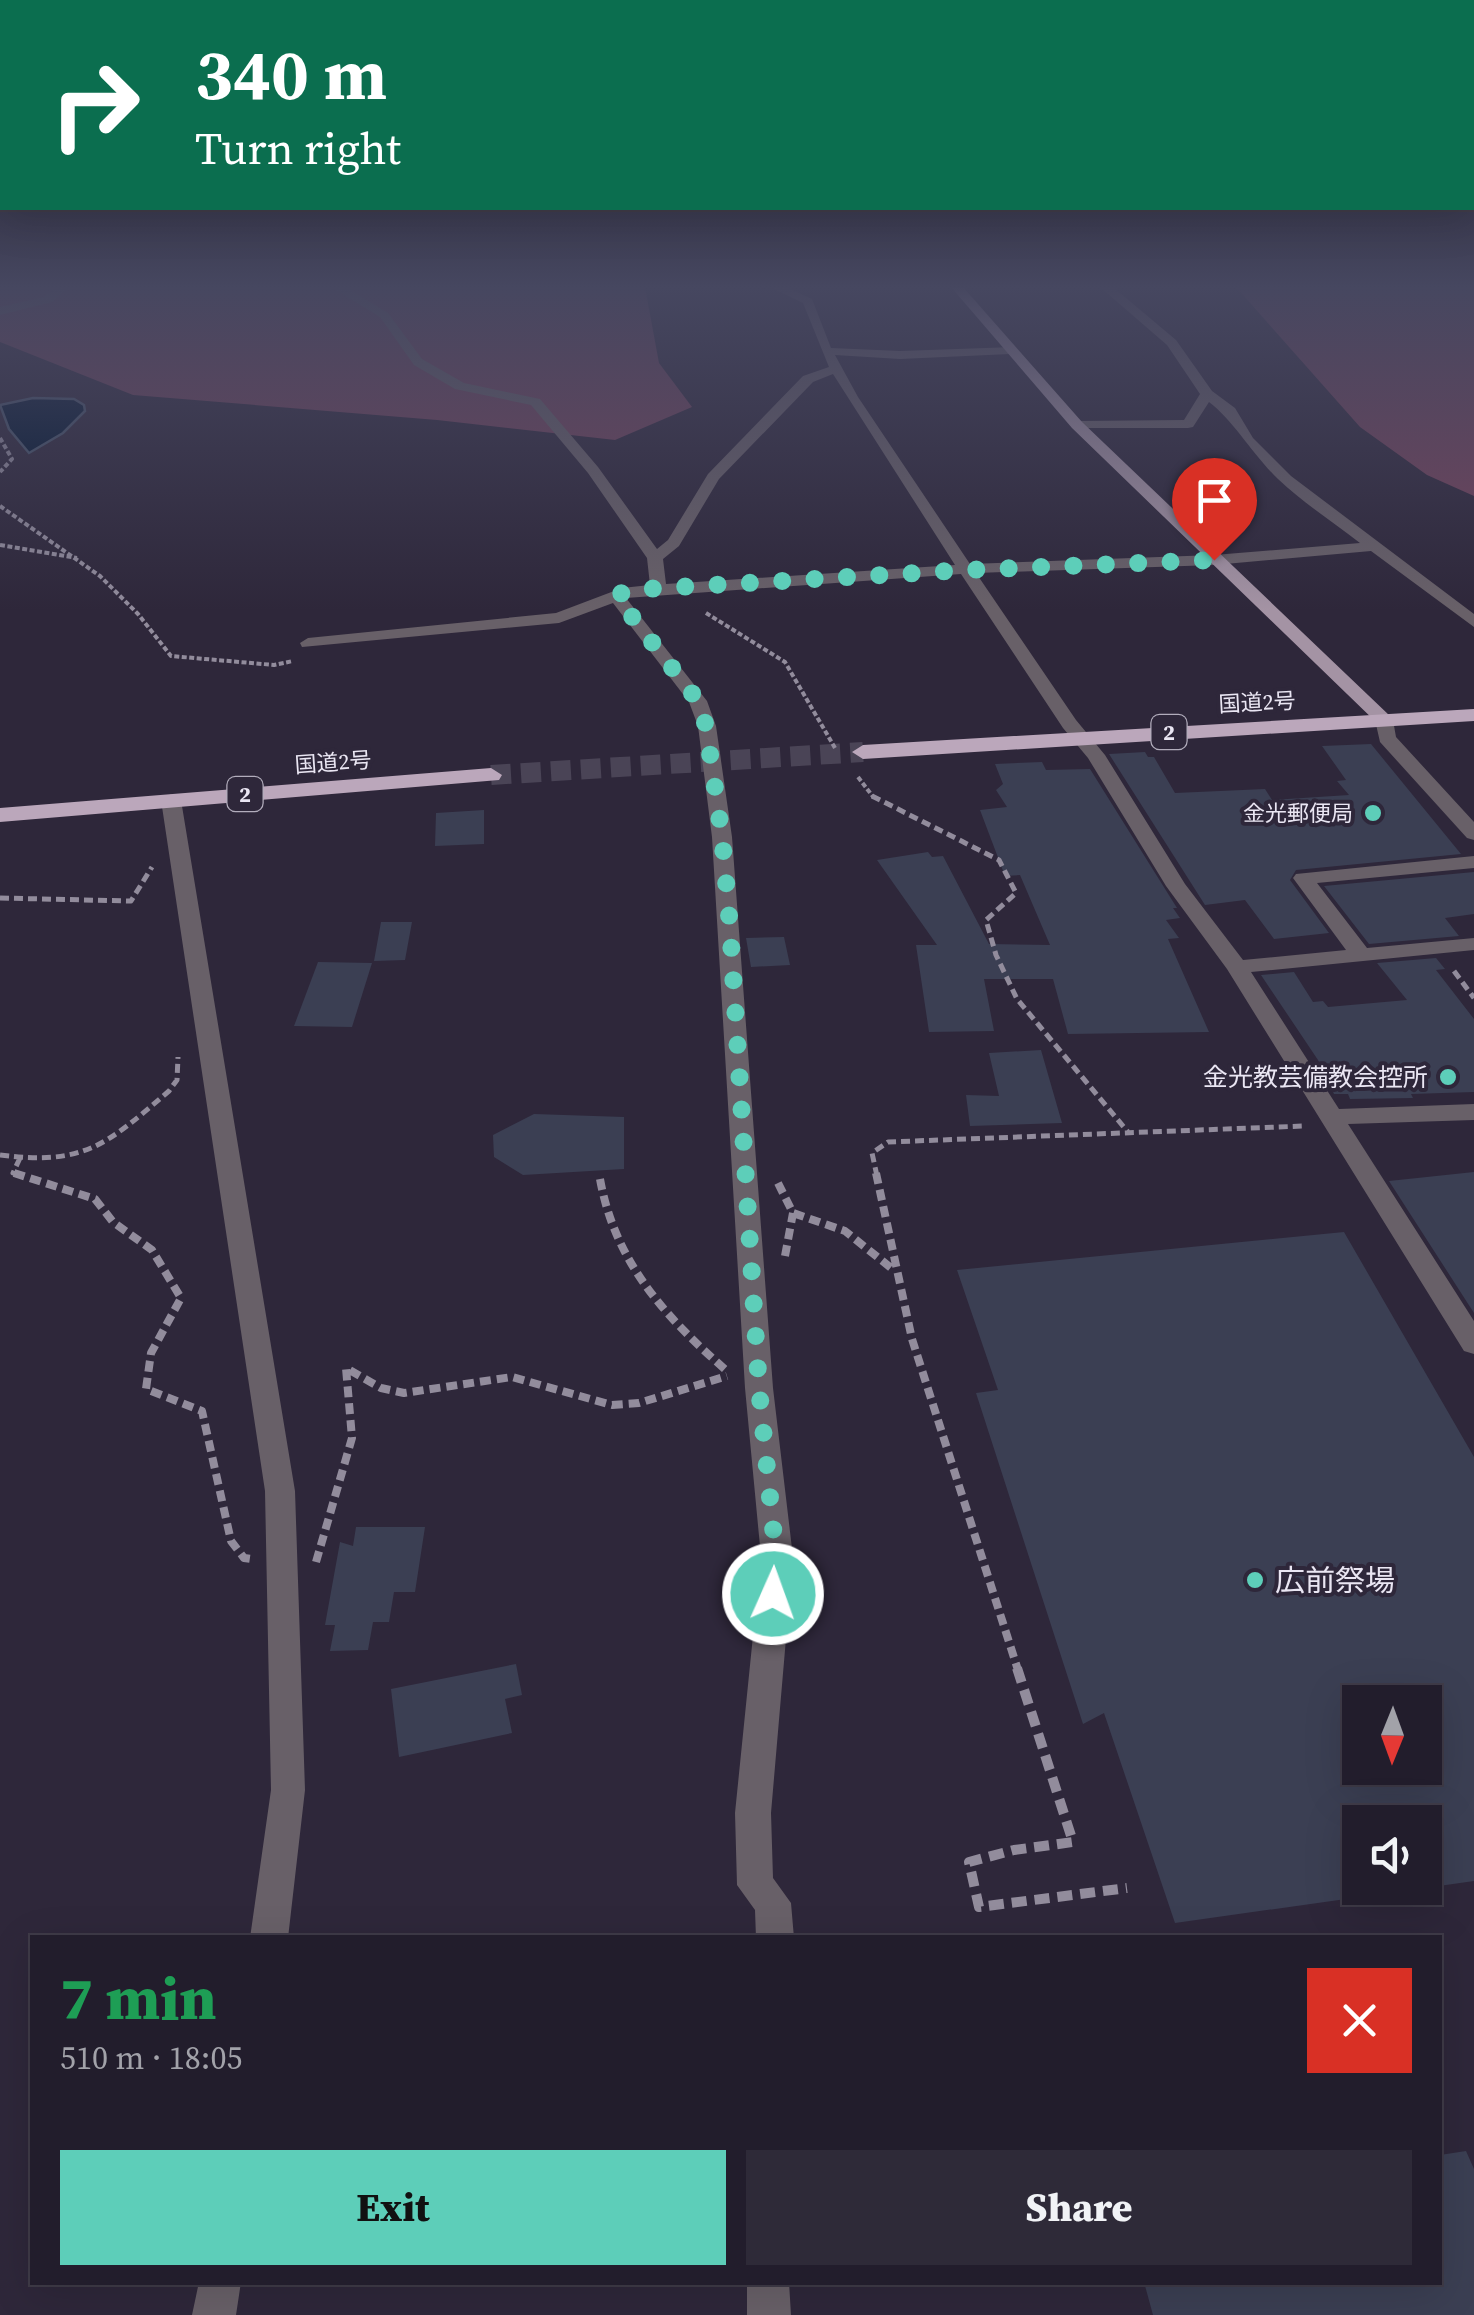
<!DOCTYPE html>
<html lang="en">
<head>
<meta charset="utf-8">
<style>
  :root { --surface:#221d2c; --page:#2e2a38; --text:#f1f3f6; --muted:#a2a2a9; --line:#3f3b48; --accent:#5dceb9 }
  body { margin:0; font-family:"Source Serif 4","Noto Sans JP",serif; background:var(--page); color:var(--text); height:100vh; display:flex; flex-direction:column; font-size:38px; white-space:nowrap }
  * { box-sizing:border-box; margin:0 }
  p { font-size:32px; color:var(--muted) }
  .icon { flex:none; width:55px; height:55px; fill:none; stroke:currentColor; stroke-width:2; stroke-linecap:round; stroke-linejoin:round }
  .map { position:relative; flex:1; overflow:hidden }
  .drawer { position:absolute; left:30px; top:1935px; width:1412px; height:350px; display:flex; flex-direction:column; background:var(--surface); border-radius:0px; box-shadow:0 10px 40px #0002,0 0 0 2px var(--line) }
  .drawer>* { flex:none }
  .hud { position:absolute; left:0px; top:0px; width:1475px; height:210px; box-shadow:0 10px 40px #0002,0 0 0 2px var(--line); background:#0b6e4f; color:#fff; overflow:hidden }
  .needle { width:65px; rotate:181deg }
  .tools { position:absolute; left:1342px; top:1685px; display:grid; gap:20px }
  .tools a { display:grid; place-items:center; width:100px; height:100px; border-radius:0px; background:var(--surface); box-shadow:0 10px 40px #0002,0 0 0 2px var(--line); font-size:50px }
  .pin { position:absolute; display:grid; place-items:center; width:85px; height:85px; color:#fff; margin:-102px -42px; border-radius:50% 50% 50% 0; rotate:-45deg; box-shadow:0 0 10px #0007 }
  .pin .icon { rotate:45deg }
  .me { position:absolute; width:110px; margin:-55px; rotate:2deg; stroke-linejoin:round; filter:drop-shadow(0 0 8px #0008) }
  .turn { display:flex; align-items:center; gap:35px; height:210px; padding:0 30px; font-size:45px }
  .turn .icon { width:130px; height:130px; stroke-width:2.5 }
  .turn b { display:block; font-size:70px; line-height:85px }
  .round { display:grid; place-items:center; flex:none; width:105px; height:105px; border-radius:0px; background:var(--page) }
  .overview { display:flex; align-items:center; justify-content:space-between; height:170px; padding:0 30px }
  h1 { font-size:60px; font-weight:800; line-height:75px; color:#1e9e55 }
  .button { display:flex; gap:20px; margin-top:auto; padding:20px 30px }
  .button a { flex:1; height:115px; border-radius:0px; background:var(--accent); color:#111; font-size:40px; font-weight:800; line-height:115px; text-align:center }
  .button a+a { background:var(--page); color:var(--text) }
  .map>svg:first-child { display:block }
  .green { fill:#73435b }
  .water { fill:#001530; stroke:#46546a; stroke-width:2.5 }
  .building { fill:#3b3f53; fill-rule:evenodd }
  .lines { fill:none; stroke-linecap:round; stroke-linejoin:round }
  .highway-tunnel { stroke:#4a4456; stroke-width:20; stroke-dasharray:20 10; stroke-linecap:butt }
  .path-far3 { stroke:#928c9c; stroke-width:4; stroke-dasharray:5 2.5; stroke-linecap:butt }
  .path-far2 { stroke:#928c9c; stroke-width:5; stroke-dasharray:9 5; stroke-linecap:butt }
  .path-far1 { stroke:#928c9c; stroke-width:8; stroke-dasharray:11 6; stroke-linecap:butt }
  .path { stroke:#928c9c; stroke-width:10; stroke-dasharray:15 8; stroke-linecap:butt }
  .minor { fill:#686068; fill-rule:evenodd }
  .major { fill:#a493a4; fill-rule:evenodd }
  .highway { fill:#bba7bb; fill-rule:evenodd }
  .route { stroke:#5dceb9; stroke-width:18; stroke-dasharray:0 32.4 }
  .poi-dot { fill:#5dceb9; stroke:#2e273a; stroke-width:4 }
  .labels { text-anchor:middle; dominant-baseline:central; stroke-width:8; stroke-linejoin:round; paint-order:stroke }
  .far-street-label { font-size:22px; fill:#eae6f3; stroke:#2e273a }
  .shield { fill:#2e273a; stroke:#b2adbc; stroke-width:2.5 }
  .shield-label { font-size:22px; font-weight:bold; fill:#eae6f3 }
  .far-poi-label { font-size:22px; fill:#eae6f3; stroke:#2e273a; text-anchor:end }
  .poi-label { font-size:25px; fill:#eae6f3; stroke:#2e273a; text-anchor:end }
  .near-poi-label { font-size:30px; fill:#eae6f3; stroke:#2e273a; text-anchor:start }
</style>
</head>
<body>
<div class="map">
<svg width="1474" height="2315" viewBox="0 0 1474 2315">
  <rect width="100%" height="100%" fill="#2e273a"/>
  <path class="green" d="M0 287H645L659 363 692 407 615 440 437 420 133 395 0 342Z
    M1236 287H1474V496L1427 475 1360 427Z"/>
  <path class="water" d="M33 398 74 399 84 405 85 411 63 433 29 453 9 429 0 405Z"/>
  <path class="building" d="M1371 744 1461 854 1296 870 1290 880 1329 933 1274 939 1245 900 1205 905 1109 754 1145 752 1148 757H1154L1175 793 1265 789 1272 800 1349 795 1337 781 1346 780 1322 746Z
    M1042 762 1046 770 1090 769 1177 908H1173L1180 918 1166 920 1179 938 1168 939 1209 1032 1068 1034 1053 979H984L994 1031 929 1032 916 945H937L877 860 928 852 932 857 943 856 989 944 1050 945 1020 875 1005 876 980 810 1007 807 996 790 1003 784 995 764Z
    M484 810V844L435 846 436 813Z
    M1474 872V914L1445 918 1459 936 1369 944 1324 886Z
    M381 922H412L405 960 374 961Z
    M784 937 790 965 751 967 746 938Z
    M1436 958 1445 969 1436 970 1474 1019V1092L1411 1094 1413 1098 1350 1099 1348 1094H1334L1318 1060 1261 975 1294 972 1313 1002 1323 1001 1328 1007 1407 1000 1377 963Z
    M318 962 372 963 352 1027 294 1026Z
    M1041 1050 1062 1123 970 1126 966 1095 999 1096 989 1053Z
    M534 1114 624 1117V1169L523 1175 494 1157 493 1135Z
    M1474 1172V1313L1389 1181Z
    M1344 1232 1474 1457V1881L1425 1888V1822H1360V1897L1175 1923 1104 1713 1083 1724 976 1393 998 1390 957 1270ZM1360 1702H1425V1768H1360Z
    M356 1527H425L415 1592H394L389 1622H373L368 1650 330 1651 335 1625H325L340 1542 353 1546Z
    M516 1664 522 1695 505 1699 512 1733 399 1757 391 1689Z
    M1466 2151 1474 2169V2315H1153L1144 2282H1440V2155Z"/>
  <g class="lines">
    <path class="highway-tunnel" d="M491 775 863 752"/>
    <path class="path-far3" d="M0 438 12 459 0 472
      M0 506 100 576 138 614 171 656 274 665 293 661
      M0 545 77 558
      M706 613 785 662 835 748
      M858 777 874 798"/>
    <path class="path-far2" d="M872 796 999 860 1016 893 986 920 996 955 1017 999 1128 1132
      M0 898 131 901 152 867
      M1454 971 1474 998
      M0 1155C85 1166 107 1144 169 1091L177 1080 178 1057
      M20 1158 13 1173 22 1176
      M877 1176 872 1153 888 1142 1304 1126"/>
    <path class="path-far1" d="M14 1173 95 1199 113 1222 152 1250 181 1298 151 1353 146 1389 202 1411 231 1541 244 1558 251 1559
      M876 1173 912 1339 1018 1670
      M600 1179C615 1262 665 1317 727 1371
      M778 1183 793 1213 845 1231 895 1271
      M785 1256 793 1213
      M316 1562 352 1438 346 1368 381 1388 404 1393 512 1377 612 1405 639 1403 727 1376"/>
    <path class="path" d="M1017 1668 1073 1842 1014 1850 969 1862 979 1907 1127 1888"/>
    <path class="minor" d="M57 287H70L52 302 0 315V307L44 297Z
      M331 287H345L388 313 422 359 464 383 540 399 598 467 657 549 668 540 708 474 803 376 829 367 803 303 770 287H786L812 299 831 348 900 351 1014 347 1010 354 900 359 835 355 858 397 970 564 1214 555 1360 543C1333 522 1302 502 1278 479 1253 455 1233 420 1209 402L1193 427 1188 428H1072V422L1077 421 1184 420 1200 394 1167 345 1100 287H1113L1176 340 1212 391 1235 408 1253 438 1291 476 1474 614V627L1371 551 1214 565 976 573 1076 720 1105 755 1185 884 1243 960 1346 950 1293 878 1296 874 1474 856V868L1317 883 1367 948 1474 938V950L1251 972 1339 1109 1474 1104V1120L1348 1124 1474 1321V1354L1464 1351 1227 969 1166 886 1088 758 1063 728 961 574 626 598 707 701 716 726 732 837 773 1388 793 1557 771 1813 773 1878 791 1903 794 1938H756L755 1910 737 1885 735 1813 761 1557 745 1388 712 837 698 726 689 702 613 603 559 623 302 647 300 643 308 638 556 613 622 588 650 585 647 558 588 473 531 405 455 389 414 365 380 317ZM833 374 955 565 666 584 663 559 679 546 719 479 813 382Z
      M1384 715 1393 720 1396 737 1474 822V840L1467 838 1380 742 1375 720Z
      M171 794 181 800 295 1491 305 1790 288 1938H250L271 1790 265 1491 161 800Z
      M199 2282H241L236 2315H192Z
      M747 2282H789L791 2315H747Z"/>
    <path class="major" d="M951 287H963L1082 422 1390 716V724H1378L1072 428Z"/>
    <path class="highway" d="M1474 709V721L863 759 852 752 863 745Z
      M491 768 502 775 499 780 0 822V808Z"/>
  </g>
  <linearGradient id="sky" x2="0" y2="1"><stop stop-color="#191520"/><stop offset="0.47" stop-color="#464760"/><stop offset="1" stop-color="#464760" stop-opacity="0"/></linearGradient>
  <rect width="1474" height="611" fill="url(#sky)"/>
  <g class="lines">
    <path class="route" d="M773 1594 776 1557 759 1388 730 926 722 836 706 726 698 701 616 596 628 590 967 570 1214 560"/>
  </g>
  <g class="poi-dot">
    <circle cx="1373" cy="813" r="10"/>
    <circle cx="1448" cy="1077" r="10"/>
    <circle cx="1255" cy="1580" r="10"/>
  </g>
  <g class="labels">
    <g class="far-street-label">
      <text transform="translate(1257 702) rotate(-3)">国道2号</text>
      <text transform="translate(333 762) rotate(-4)">国道2号</text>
    </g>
    <g class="shield">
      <rect x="1151.5" y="715" width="35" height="34" rx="8"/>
      <rect x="227.5" y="777" width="35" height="34" rx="8"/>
    </g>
    <g class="shield-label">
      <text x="1169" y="732">2</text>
      <text x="245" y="794">2</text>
    </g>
    <g class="far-poi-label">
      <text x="1353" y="813">金光郵便局</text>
    </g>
    <g class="poi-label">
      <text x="1428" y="1077">金光教芸備教会控所</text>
    </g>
    <g class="near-poi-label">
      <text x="1275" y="1580">広前祭場</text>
    </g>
  </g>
</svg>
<div class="tools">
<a><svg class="needle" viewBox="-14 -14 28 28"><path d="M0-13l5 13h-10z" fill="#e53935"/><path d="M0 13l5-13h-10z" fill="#a2a2a9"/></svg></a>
<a><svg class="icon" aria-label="sound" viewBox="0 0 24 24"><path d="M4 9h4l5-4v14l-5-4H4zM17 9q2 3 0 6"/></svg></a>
</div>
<div class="pin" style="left:1214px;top:560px;background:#d93025"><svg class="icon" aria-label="arrive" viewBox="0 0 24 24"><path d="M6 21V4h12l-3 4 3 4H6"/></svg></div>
<svg class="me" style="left:773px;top:1594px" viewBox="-20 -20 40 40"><circle r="17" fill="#5dceb9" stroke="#fff" stroke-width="3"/><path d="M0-11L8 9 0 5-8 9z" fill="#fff"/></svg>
<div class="hud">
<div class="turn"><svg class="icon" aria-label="right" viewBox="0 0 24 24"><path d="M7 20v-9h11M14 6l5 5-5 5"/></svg><div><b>340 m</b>Turn right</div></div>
</div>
<section class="drawer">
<div class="overview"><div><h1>7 min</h1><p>510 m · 18:05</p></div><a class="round" style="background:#d93025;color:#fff"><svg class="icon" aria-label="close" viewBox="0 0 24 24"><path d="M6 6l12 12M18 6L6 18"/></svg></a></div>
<div class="button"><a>Exit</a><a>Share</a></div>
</section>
</div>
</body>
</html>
